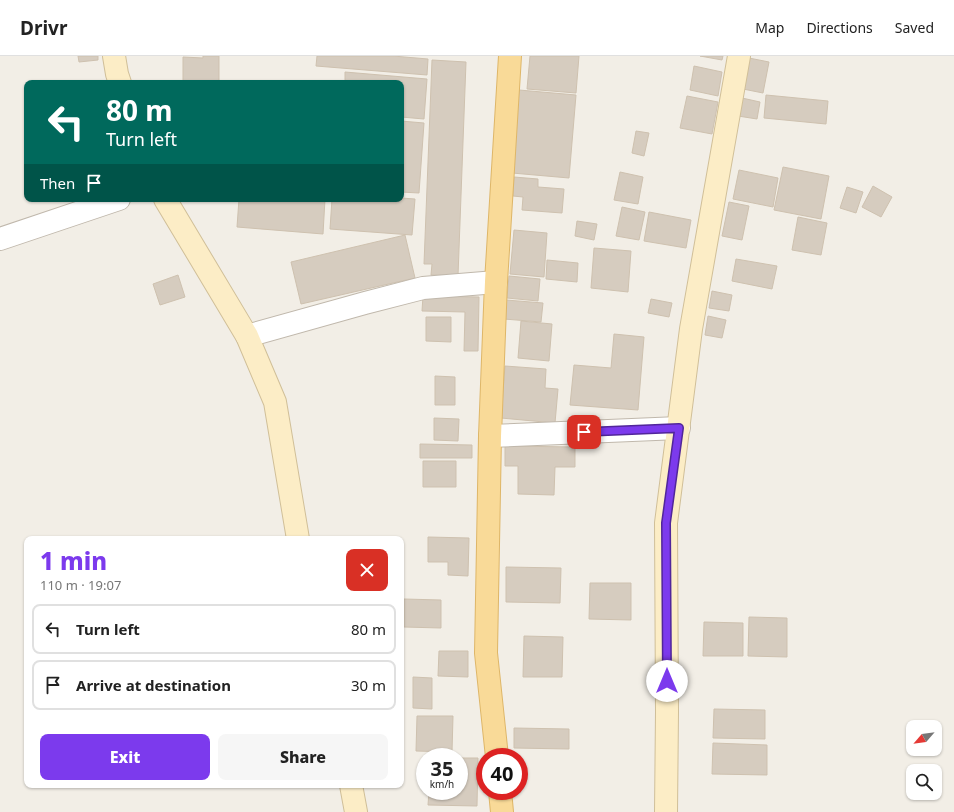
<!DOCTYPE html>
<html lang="en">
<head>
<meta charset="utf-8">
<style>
  :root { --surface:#fff; --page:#f6f6f6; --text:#222; --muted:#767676; --line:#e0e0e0; --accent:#7c3aed }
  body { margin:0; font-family:"Noto Sans",sans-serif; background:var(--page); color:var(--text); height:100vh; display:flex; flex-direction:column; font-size:15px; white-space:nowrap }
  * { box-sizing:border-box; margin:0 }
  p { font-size:13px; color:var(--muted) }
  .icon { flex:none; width:22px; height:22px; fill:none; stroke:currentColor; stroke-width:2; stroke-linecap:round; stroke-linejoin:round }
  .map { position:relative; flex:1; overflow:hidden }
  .details { position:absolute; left:24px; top:480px; width:380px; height:252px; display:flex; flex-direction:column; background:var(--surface); border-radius:8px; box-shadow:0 1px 3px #0004 }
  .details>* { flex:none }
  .banner { position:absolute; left:24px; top:24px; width:380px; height:122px; border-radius:8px; box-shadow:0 1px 3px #0004; background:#00695c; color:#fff; overflow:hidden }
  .needle { width:26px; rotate:242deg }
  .fabs { position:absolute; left:906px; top:664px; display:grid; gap:8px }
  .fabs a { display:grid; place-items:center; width:36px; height:36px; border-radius:8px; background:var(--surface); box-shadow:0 1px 3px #0004; font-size:20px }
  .speed { position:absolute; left:416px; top:692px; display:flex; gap:8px; font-size:20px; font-weight:700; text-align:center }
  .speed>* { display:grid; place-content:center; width:52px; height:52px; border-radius:50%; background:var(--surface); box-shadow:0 1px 3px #0004; line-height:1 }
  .speed small { font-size:10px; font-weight:400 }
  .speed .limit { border:6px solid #d22; background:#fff; color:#111 }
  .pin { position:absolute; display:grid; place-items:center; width:34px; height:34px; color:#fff; margin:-17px; border-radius:8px; box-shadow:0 2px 6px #0006 }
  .me { position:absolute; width:44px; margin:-22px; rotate:0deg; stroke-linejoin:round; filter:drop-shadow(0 0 3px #0008) }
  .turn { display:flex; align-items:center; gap:14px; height:84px; padding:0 16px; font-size:18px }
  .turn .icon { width:52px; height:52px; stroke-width:2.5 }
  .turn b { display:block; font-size:28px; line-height:34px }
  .then { display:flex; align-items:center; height:38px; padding:0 16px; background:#0003; gap:8px; font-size:15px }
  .round { display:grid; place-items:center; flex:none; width:42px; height:42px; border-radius:8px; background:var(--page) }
  .headline { display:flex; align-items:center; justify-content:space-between; height:68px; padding:0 16px }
  h1 { font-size:24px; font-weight:800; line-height:30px; color:var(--accent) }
  .button { display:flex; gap:8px; margin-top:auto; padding:8px 16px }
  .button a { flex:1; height:46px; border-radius:8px; background:var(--accent); color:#fff; font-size:16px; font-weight:800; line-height:46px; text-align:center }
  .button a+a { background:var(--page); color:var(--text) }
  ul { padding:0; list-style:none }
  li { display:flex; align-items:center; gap:12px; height:50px; margin:0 8px 6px; padding:0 8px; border:2px solid var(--line); border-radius:8px }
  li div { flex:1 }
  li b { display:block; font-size:15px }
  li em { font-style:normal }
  header { display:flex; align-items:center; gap:24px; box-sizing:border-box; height:56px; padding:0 20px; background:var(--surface); border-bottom:1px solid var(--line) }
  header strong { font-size:19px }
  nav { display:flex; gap:22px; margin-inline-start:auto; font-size:14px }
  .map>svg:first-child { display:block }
  .building { fill:#d6ccbf; stroke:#cec1af }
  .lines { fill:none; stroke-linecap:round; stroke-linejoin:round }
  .street-casing { stroke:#c0b8ac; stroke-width:24 }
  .secondary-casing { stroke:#d0bf98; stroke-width:24 }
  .primary-casing { stroke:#deb668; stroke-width:24 }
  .street { stroke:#fff; stroke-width:22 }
  .secondary { stroke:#fcedc6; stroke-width:22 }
  .primary { stroke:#f9da98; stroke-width:22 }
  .route-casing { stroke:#51269a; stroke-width:10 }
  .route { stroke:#7c3aed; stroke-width:7 }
</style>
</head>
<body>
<header>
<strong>Drivr</strong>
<nav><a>Map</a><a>Directions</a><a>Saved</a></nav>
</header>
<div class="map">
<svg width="954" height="756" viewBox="0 0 954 756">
  <rect width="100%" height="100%" fill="#f2eee6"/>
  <path class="building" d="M78 0H98V4L79 6Z
    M203 0H219V27H183V1L203 2Z
    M317 0H393L428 3 427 19 316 10Z
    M530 0H579L576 37 527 33Z
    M700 0H723L722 4Z
    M749 2 769 6 763 37 743 33Z
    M432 4 466 6 458 220 431 219 432 208H424Z
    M694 10 722 16 718 40 690 34Z
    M345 16 427 23 424 63 401 61V27H345Z
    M519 34 576 39 569 122 512 117Z
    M766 39 828 45 826 68 764 62Z
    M687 40 718 46 712 78 680 72Z
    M742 42 760 46 757 63 738 60Z
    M401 65 424 67 419 137 401 136Z
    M636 75 649 77 644 100 632 97Z
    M783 111 829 120 821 163 774 154Z
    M739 114 778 122 773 151 733 143Z
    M620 116 643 121 638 148 614 144Z
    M514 121 538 123V131L564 133 562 157 522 154 523 141 513 140Z
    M873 130 892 141 881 161 862 151Z
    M847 131 863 136 856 157 840 152Z
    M401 142 415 143 412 179 330 173 332 143H401Z
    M239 143H325L323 178 237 171Z
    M729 146 749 150 742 184 722 180Z
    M622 151 645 156 639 184 616 180Z
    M649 156 691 164 686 192 644 185Z
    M798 161 827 167 821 199 792 194Z
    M577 165 597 168 594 184 575 180Z
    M514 174 547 177 544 221 510 218Z
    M405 179 415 222 301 248 291 206Z
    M594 192 631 195 628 236 591 232Z
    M736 203 777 210 772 233 732 225Z
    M547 204 578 207 577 226 546 223Z
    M178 219 185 241 160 249 153 228Z
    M509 220 540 223 538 245 507 242Z
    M712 235 732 239 729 255 709 252Z
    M423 240 479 241 478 295H464L465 256 422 255Z
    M651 243 672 247 669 261 648 257Z
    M506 244 543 247 541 266 504 263Z
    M708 260 726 264 722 282 705 279Z
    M426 261H451V286L426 285Z
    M521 265 552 268 549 305 518 302Z
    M614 278 644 281 638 354 570 349 574 309 611 312Z
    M505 310 546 313 545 332 558 333 555 367 501 362Z
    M435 320 455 321V349H435Z
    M434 362 459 363 458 385 434 384Z
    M420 388 472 389V402H420Z
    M505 390 575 391V411H555L554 439 518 438V410H505Z
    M423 405H456V431H423Z
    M428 481 469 482 468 520 448 519V506H428Z
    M506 511 561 512 560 547 506 546Z
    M590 527H631V564L589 563Z
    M404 543 441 544V572L404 571Z
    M749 561 787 562V601L748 600Z
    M704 566 743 567V600H703Z
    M524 580 563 581 562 621H523Z
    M439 595H468V621L438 620Z
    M413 621 432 622V653L413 652Z
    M714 653 765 654V683L713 682Z
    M417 660H453L452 696 416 695Z
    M514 672 569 673V693L514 692Z
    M713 687 767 689V719L712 718Z
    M459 702H478L477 750 428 749 429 735H459Z"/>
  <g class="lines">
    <g class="street-casing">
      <path id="street" d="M0 183 119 143
        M247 280 365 247 423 232 496 226
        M490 380 679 372"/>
    </g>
    <g class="secondary-casing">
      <path id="secondary" d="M114 0 117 18 120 27
        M165 143 247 280 275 346 298 483
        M351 729 356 756
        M666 756 667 656 666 467 691 273 739 0"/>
    </g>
    <g class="primary-casing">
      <path id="primary" d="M497 701 486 597 490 380 496 226 510 0
        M500 735 502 756"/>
    </g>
    <use href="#street" class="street"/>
    <use href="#secondary" class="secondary"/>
    <use href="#primary" class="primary"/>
  </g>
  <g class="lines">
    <g class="route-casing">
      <path id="route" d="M584 376 679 372 666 467 667 625"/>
    </g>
    <use href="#route" class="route"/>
  </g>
</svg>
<div class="fabs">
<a><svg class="needle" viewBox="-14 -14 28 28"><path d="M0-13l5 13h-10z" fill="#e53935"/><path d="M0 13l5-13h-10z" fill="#767676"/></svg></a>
<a><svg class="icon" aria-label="search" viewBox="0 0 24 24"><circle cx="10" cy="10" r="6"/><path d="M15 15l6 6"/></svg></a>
</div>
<div class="speed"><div>35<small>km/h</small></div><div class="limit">40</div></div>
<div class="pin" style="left:584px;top:376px;background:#d93025"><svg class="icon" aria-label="arrive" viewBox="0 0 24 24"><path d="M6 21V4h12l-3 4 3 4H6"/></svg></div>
<svg class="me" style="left:667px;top:625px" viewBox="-20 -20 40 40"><circle r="19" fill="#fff"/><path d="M0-13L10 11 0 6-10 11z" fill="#7c3aed"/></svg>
<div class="banner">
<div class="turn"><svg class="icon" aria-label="left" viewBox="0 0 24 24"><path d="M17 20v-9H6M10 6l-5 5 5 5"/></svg><div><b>80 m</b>Turn left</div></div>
<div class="then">Then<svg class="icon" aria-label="arrive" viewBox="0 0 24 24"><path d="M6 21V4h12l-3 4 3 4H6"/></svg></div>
</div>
<section class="details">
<div class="headline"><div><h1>1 min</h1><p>110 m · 19:07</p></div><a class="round" style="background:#d93025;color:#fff"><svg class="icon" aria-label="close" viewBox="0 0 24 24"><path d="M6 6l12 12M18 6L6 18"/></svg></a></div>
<ul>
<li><svg class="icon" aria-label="left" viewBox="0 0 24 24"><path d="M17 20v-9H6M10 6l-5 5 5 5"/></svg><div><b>Turn left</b></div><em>80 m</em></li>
<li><svg class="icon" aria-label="arrive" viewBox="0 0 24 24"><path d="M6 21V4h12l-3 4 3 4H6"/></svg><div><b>Arrive at destination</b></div><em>30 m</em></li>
</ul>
<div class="button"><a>Exit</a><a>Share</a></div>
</section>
</div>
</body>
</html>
